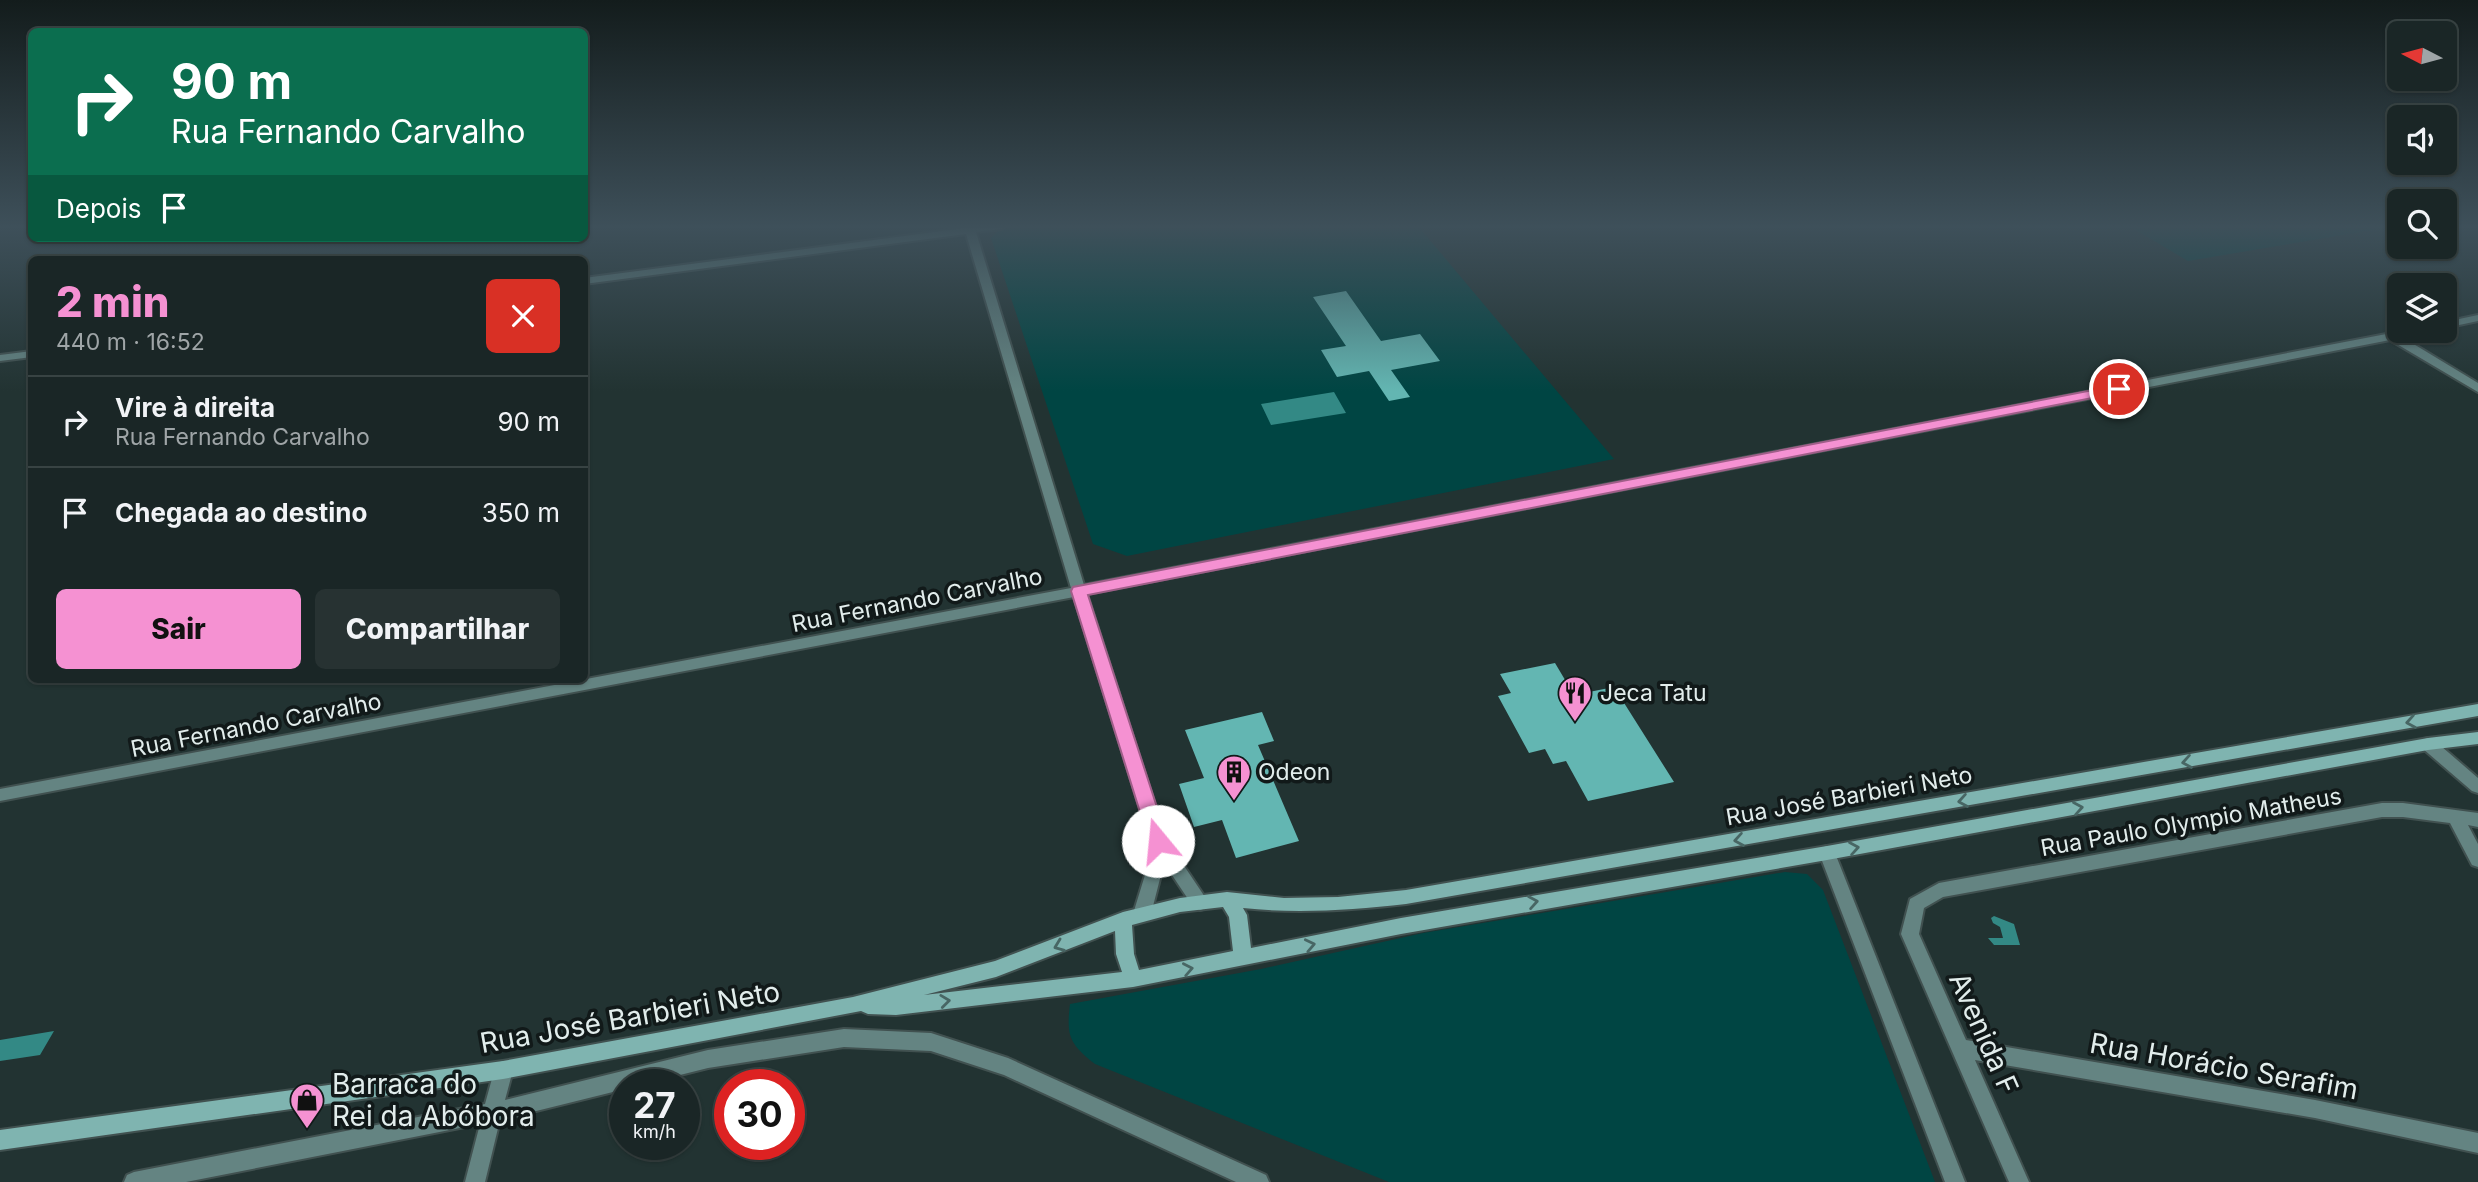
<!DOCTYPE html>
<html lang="pt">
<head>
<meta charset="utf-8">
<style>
  :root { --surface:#1a2626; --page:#273232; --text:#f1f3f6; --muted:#9fa5a7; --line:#384343; --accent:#f591d2 }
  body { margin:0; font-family:Inter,sans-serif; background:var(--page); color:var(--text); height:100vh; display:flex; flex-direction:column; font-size:26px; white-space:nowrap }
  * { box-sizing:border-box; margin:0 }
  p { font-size:23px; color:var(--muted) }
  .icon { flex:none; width:38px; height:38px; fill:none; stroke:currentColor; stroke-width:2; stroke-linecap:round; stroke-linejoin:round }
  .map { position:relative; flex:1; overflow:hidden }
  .drawer { position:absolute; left:28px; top:256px; width:560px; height:427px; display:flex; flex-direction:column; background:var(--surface); border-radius:10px; box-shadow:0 2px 5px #0004,0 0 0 2px var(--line) }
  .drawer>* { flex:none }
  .hud { position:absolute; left:28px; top:28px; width:560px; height:214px; border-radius:10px; box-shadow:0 2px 5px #0004,0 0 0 2px var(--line); background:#0b6e4f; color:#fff; overflow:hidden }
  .needle { width:46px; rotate:276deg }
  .fabs { position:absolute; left:2387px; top:21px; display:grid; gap:14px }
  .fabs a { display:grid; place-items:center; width:70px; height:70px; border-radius:10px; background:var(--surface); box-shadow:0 2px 5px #0004,0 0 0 2px var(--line); font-size:35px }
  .speed { position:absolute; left:609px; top:1069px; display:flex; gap:14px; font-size:35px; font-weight:700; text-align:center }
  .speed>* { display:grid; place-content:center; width:91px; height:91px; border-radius:50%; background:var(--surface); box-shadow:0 2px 5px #0004,0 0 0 2px var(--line); line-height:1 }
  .speed small { font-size:18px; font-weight:400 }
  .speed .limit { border:10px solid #d22; background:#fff; color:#111 }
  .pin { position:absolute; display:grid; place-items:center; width:60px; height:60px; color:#fff; margin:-30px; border:4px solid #fff; border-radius:50%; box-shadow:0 2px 7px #0007 }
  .me { position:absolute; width:77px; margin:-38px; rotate:343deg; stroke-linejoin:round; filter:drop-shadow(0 0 5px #0008) }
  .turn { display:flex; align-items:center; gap:24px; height:147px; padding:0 28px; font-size:32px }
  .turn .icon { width:91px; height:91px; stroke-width:2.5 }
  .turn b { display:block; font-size:49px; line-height:60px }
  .then { display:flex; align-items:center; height:66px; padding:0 28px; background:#0003; gap:14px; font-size:26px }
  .round { display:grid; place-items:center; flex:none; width:74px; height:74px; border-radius:10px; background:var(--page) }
  .overview { display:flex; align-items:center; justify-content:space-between; height:119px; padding:0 28px }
  h1 { font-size:42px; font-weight:800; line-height:52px; color:var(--accent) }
  .cta { display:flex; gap:14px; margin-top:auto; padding:14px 28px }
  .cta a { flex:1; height:80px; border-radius:10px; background:var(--accent); color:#111; font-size:28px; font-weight:800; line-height:80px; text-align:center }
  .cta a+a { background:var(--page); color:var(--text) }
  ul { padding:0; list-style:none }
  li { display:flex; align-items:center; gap:21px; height:91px; padding:0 28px; border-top:2px solid var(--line) }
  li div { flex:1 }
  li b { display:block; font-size:26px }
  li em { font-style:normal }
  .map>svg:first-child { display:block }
  .green { fill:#004543 }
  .water { fill:#338985 }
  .building { fill:#63b6b2 }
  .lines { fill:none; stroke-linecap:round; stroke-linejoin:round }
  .street-casing { stroke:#415150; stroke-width:4 }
  .secondary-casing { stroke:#415150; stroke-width:4 }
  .street { fill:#648482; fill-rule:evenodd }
  .secondary { fill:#7fb4b0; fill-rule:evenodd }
  .oneway { stroke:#486664 }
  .route { fill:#f591d2; stroke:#9f5e88; stroke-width:2 }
  .labels { text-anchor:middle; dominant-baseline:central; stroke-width:7; stroke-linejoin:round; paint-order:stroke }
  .street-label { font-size:23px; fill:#e2edec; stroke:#111919 }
  .poi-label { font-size:23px; fill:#e2edec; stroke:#111919; text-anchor:start }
  .near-street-label { font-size:28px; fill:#e2edec; stroke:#111919 }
  .near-poi-label { font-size:28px; fill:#e2edec; stroke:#111919; text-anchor:start }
</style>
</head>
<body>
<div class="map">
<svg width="2478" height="1182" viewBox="0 0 2478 1182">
  <rect width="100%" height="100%" fill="#223332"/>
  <path class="green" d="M1014 226H1418L1614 459 1127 556 1093 544 991 238 1002 227Z
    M2129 226H2397L2188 261Z
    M1785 872 1807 874 1823 890 1935 1182H1389L1095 1064C1070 1044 1066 1037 1070 1004L1261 969 1423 933Z"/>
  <path class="water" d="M1334 392 1346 413 1271 425 1261 404Z
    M1994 916 2014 924 2020 945H1994L1988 938H2003L2000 927 1993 923 1991 918Z
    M54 1031 40 1055 0 1061V1040Z"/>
  <path class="building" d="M1346 291 1381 341 1420 334 1440 361 1391 370 1410 397 1389 401 1369 371 1337 377 1321 350 1346 346 1313 297Z
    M1555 663 1574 695 1614 687 1674 782 1588 801 1566 761 1553 764 1545 749 1529 753 1498 696 1511 693 1500 674Z
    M1262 712 1274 741 1258 745 1299 841 1236 858 1222 820 1194 827 1179 784 1204 778 1185 730Z"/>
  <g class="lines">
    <g class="street-casing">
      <path id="street" d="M964 226H1006L1001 229 976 232 1084 585 2402 331H2423L2422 333 2402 337 2478 383V392L2390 340 1087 594 1166 839 1209 903 1206 908 1200 910 1194 908 1164 863 1151 914 1148 919 1142 921 1136 919 1133 914 1145 875 1150 841 1074 597 0 801V789L1071 588 966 234 584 284V278L965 228Z
        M2478 315V321L2445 328V322Z
        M32 351V357L0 361V355Z
        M2428 738 2434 740 2478 778V793L2472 791 2422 748 2420 744 2422 740Z
        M2382 803H2403L2478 813V827L2468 825 2478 844V867L2472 865 2450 823 2403 817H2382L1943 897 1924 908 1919 934 1966 1040 2315 1100 2478 1133V1153L2315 1118 1975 1060 2029 1182H2009L1901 934 1910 899 1939 883Z
        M1827 846 1833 848 1835 853 1965 1182H1945L1819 853 1821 848Z
        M844 1029 931 1033 1008 1058 1266 1175 1269 1182H1236L1004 1075 931 1051 844 1047 708 1068 640 1085H625V1089L500 1120 485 1182H465L480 1124 186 1182H124L127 1175 134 1172 485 1104 496 1064 503 1061 510 1064 513 1070 505 1100 708 1050Z"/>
    </g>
    <g class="secondary-casing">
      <path id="secondary" d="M2478 704V716L1406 904C1351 910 1298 914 1243 908L1247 915 1251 948 1401 918 1827 846 2428 738 2478 732V744L2428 750 1827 860 1401 934 1133 987 896 1015 868 1014 861 1011 503 1079 0 1150V1130L503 1061 853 997 995 961 1123 912 1180 898 1227 892 1284 898 1338 897 1406 890ZM1223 907 1229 917 1233 951 1139 970 1134 954 1132 925 1180 912ZM1115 931 1116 954 1122 972 924 995 996 977Z"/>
    </g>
    <use href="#street" class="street"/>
    <use href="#secondary" class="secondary"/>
  </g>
  <defs><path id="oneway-chevron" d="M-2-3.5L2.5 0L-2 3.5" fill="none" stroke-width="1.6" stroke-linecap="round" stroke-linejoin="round" transform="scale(1.75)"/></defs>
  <g class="oneway">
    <use href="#oneway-chevron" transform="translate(2411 722) rotate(170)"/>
    <use href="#oneway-chevron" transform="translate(2187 762) rotate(170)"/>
    <use href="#oneway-chevron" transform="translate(1963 801) rotate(170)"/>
    <use href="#oneway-chevron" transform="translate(2078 808) rotate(-10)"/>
    <use href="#oneway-chevron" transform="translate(1739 840) rotate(170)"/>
    <use href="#oneway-chevron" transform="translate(1854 848) rotate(-10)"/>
    <use href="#oneway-chevron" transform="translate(1533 902) rotate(-10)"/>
    <use href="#oneway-chevron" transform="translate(1310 945) rotate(-12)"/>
    <use href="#oneway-chevron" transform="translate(1059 946) rotate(159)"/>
    <use href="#oneway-chevron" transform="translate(1188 969) rotate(-11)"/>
    <use href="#oneway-chevron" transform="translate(945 1001) rotate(-7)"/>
  </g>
  <linearGradient id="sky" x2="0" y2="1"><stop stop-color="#131c1c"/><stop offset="0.58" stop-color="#3e505a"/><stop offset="1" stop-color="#3e505a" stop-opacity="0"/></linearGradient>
  <rect width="2478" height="391" fill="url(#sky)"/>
  <path class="route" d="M2119 385 2125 389 2123 392 1088 595 1168 841 1165 847 1158 849 1151 847 1149 841 1071 591 1073 587Z"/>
  <defs>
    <g id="restaurant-pin" transform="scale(1.75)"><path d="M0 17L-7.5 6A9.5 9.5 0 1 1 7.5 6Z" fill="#f591d2" stroke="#111919"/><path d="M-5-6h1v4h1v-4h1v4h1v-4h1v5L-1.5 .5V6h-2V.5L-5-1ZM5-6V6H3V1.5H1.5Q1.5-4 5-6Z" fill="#111"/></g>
    <g id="building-pin" transform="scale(1.75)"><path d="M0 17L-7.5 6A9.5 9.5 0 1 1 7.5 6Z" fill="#f591d2" stroke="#111919"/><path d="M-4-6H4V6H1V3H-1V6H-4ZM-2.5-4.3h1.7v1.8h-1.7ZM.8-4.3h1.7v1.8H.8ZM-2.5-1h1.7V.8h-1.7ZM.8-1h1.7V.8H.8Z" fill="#111"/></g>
    <g id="shop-pin" transform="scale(1.75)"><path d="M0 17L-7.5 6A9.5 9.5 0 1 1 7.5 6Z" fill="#f591d2" stroke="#111919"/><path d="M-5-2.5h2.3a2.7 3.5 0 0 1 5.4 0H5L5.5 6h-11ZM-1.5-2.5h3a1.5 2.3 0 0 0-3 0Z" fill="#111"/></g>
  </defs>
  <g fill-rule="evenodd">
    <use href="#restaurant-pin" x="1575" y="693"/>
    <use href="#building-pin" x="1234" y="772"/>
    <use href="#shop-pin" x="307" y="1100"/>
  </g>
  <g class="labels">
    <g class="street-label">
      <text transform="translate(917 600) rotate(-11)">Rua Fernando Carvalho</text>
      <text transform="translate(256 725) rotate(-11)">Rua Fernando Carvalho</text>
      <text transform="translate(1849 796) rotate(-10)">Rua José Barbieri Neto</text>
      <text transform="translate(2191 822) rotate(-10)">Rua Paulo Olympio Matheus</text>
    </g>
    <g class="poi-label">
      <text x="1600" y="693">Jeca Tatu</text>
      <text x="1258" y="772">Odeon</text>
    </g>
    <g class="near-street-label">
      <text transform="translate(630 1017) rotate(-10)">Rua José Barbieri Neto</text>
      <text transform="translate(1984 1033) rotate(66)">Avenida F</text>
      <text transform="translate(2224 1066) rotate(10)">Rua Horácio Serafim</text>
    </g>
    <g class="near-poi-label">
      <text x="332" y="1084">Barraca do<tspan x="332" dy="32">Rei da Abóbora</tspan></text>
    </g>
  </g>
</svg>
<div class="fabs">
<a><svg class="needle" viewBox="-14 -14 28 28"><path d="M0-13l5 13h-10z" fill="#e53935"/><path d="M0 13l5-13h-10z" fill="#9fa5a7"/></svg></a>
<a><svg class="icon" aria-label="sound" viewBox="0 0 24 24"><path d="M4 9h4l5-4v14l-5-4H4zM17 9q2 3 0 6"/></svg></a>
<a><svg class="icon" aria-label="search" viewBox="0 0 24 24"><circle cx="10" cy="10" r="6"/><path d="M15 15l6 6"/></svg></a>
<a><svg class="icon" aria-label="layers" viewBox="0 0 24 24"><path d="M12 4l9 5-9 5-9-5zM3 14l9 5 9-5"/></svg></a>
</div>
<div class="speed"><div>27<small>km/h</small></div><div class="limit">30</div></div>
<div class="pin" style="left:2119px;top:389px;background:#d93025"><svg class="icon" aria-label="arrive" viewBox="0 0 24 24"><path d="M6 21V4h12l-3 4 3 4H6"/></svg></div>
<svg class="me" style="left:1158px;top:841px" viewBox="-20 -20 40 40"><circle r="19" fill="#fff"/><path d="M0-13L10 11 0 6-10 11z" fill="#f591d2"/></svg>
<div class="hud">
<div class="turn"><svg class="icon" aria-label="right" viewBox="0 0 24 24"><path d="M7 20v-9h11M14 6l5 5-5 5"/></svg><div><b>90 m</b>Rua Fernando Carvalho</div></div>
<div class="then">Depois<svg class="icon" aria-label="arrive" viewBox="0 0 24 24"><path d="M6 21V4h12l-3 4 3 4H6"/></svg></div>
</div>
<section class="drawer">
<div class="overview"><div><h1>2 min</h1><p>440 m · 16:52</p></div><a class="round" style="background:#d93025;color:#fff"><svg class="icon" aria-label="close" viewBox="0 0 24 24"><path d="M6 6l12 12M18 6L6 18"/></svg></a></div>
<ul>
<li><svg class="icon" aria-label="right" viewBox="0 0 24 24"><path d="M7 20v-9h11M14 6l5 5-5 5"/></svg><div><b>Vire à direita</b><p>Rua Fernando Carvalho</p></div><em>90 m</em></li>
<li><svg class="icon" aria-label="arrive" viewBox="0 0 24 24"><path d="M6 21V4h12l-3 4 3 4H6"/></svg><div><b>Chegada ao destino</b></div><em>350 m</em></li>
</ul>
<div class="cta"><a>Sair</a><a>Compartilhar</a></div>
</section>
</div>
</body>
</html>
